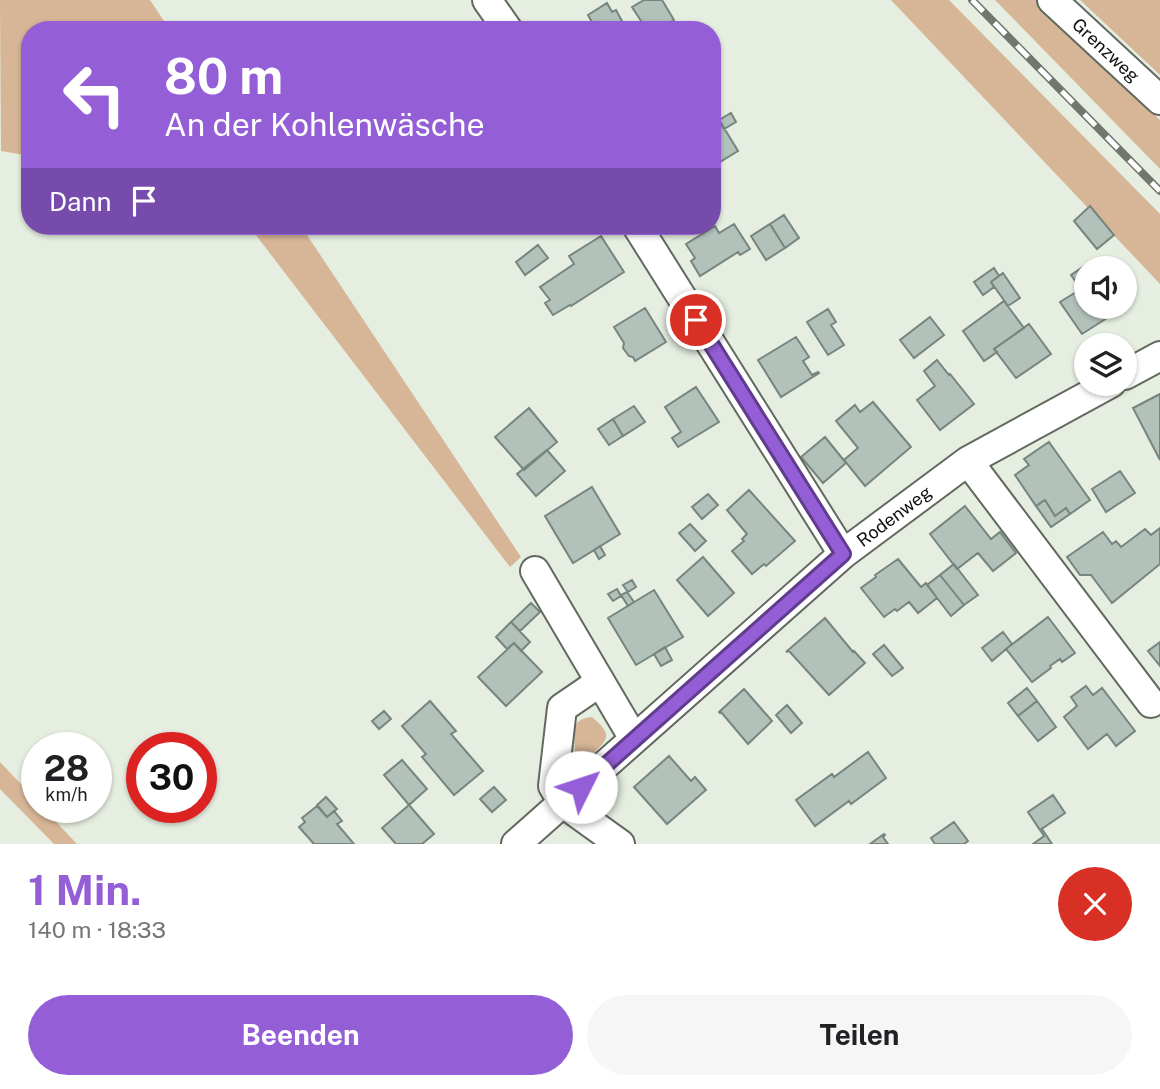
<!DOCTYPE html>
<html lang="de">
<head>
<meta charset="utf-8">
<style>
  :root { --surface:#fff; --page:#f6f6f6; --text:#202124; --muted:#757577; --accent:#945ed7 }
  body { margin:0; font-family:"Public Sans",sans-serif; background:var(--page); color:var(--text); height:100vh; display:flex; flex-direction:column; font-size:26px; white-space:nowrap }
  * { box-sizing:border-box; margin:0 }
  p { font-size:23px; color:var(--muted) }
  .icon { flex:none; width:38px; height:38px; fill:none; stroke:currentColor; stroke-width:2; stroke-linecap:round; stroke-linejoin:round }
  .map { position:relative; height:844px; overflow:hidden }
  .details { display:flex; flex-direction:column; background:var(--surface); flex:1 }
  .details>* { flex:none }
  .banner { position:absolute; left:21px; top:21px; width:700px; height:214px; border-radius:28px; box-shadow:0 2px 5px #0004; background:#945ed7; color:#fff; overflow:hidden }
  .tools { position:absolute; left:1074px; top:256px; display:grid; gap:14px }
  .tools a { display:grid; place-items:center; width:63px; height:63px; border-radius:50%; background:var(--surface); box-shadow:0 2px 5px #0004; font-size:35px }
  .speed { position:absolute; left:21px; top:732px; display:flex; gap:14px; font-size:35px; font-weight:700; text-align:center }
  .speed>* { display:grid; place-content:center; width:91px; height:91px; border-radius:50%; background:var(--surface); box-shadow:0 2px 5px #0004; line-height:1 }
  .speed small { font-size:18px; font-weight:400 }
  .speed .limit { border:10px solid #d22; background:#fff; color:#111 }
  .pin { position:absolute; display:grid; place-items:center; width:60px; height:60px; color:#fff; margin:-30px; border:4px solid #fff; border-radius:50%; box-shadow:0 2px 7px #0007 }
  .me { position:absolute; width:77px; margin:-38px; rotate:49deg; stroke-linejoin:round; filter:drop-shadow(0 0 5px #0008) }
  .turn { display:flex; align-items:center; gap:24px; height:147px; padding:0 28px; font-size:32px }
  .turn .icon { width:91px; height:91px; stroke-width:2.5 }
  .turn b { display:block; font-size:49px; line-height:60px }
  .then { display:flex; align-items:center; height:66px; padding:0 28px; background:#0003; gap:14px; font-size:26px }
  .round { display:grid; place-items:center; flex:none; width:74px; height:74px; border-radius:37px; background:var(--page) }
  .overview { display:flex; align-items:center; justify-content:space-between; height:119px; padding:0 28px }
  h1 { font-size:42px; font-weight:700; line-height:52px; color:var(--accent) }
  .action { display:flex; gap:14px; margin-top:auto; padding:14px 28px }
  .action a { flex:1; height:80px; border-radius:42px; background:var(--accent); color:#fff; font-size:28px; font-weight:700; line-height:80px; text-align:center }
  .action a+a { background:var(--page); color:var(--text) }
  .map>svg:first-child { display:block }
  .green { fill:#d6b696 }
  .building { fill:#b2c1ba; stroke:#77857f; stroke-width:2 }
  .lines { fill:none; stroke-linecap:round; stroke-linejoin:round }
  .minor-casing { stroke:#62695e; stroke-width:32 }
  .minor { stroke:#fff; stroke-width:28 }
  .rail-casing { stroke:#71766e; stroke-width:8 }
  .rail { stroke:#fff; stroke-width:5; stroke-dasharray:16; stroke-linecap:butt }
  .route-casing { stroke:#603d8c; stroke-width:18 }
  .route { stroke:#945ed7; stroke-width:12 }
  .labels { text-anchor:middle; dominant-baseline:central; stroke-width:6; stroke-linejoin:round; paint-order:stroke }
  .street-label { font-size:18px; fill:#0e110d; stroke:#fff }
</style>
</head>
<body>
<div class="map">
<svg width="1160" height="844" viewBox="0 0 1160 844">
  <rect width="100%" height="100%" fill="#e5eee0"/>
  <path class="green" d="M0 0H150L170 30H30V156L1 151Z
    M891 0H949L1160 214V284Z
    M995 0H1036L1160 120V169Z
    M1080 0H1160V75Z
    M249 226H301L521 557 510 567Z
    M592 717C616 737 606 741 587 759H581L575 754C575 735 568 719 592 717Z
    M0 762 37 801V807H42L77 844H54L0 789Z"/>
  <path class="building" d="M644 0H662L674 20 659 30H647L632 7Z
    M607 3 612 12 616 10 627 30H583L593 24 588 15Z
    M731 113 736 122 724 129 719 120Z
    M718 118 738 151 715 165 712 160V122Z
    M1090 206 1114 235 1097 249 1074 221Z
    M784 215 799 238 785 248 770 224Z
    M734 224 750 249 740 255 738 252 700 276 691 261 695 258 686 244 715 226 719 233Z
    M770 224 785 248 766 260 751 236Z
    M601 236 624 272 571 306 570 305 553 315 545 303 550 300 540 287 574 264 569 256Z
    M538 245 548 258 525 275 516 262Z
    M1086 265 1088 268H1087V306H1115L1118 311 1082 334 1060 302 1081 289 1071 275Z
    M994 268 999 276 991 282 994 287 983 295 974 282Z
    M1003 273 1020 298 1008 306 991 282Z
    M1004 301 1024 328 994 349 997 352 984 361 963 331Z
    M645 308 666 342 635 361 633 357 629 356 623 348 624 343 614 327Z
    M828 309 836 322 831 325 844 345 828 355 807 322Z
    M930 317 944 335 914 358 900 340Z
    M1029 324 1051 354 1016 378 994 349Z
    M796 337 809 357 803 361 812 375 818 372 819 373 781 397 758 360Z
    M937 360 949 375 950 374 974 404 940 430 917 400 935 386 924 371Z
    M696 387 719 422 678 447 672 438 681 432 665 407Z
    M1160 394V460L1133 408Z
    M873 402 911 447 865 486 844 460 858 448 836 421 855 405 860 412Z
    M634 406 645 422 623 436 613 419Z
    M529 408 557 442 524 470 495 437Z
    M613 419 623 436 609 445 598 429Z
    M825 437 846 463 823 483 801 457Z
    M1049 442 1090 500 1070 514 1066 508 1055 516 1045 500 1036 506 1015 475 1029 465 1024 459Z
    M547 450 565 471 536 496 517 474Z
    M1120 471 1135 493 1106 512 1092 489Z
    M592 487 620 534 573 563 545 516Z
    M749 490 795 541 766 566 764 564 752 574 732 551 744 541 742 539 747 534 727 510Z
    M708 494 718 505 702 519 692 507Z
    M1045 500 1055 516 1066 508 1070 514 1051 527 1036 506Z
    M965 506 991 539 1000 532 1016 553 993 571 978 553 957 569 930 534Z
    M690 524 706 541 695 551 679 533Z
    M1160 528V564L1112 603 1091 575H1080L1067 557 1103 532 1112 544 1116 541 1121 547 1145 529 1151 535Z
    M600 546 605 555 599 559 594 550Z
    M703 557 734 593 708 616 677 580Z
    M898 559 921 587 926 583 937 598 918 613 909 602 897 611 895 609 884 617 861 588 876 577 875 575Z
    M954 564 978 595 964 605 940 575Z
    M940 575 964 605 951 616 927 585Z
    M632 580 636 587 628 592 623 585Z
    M617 589 621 596 613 601 608 594Z
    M654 590 683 637 636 665 608 618Z
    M627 592 634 602 628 606 621 595Z
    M531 603 540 612 520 631 511 622Z
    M1048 617 1075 653 1062 662 1060 659 1050 666 1051 668 1032 682 1006 649Z
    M825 618 853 652 854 651 865 663 829 695 789 651 786 652Z
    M511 622 530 642 521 651 514 643 507 649 496 637Z
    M1003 632 1012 644 992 661 982 648Z
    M1160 642V666L1148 651Z
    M514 643 542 672 506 706 478 677Z
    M884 645 903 668 892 676 873 654Z
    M665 647 672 660 661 666 654 654Z
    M1086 686 1093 695 1102 688 1135 731 1116 746 1107 734 1088 749 1064 717 1077 706 1071 697Z
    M1027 688 1037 701 1018 716 1008 703Z
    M744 689 772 721 748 744 721 712 720 713 719 712Z
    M430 701 456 731 451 734 483 771 454 795 422 757 426 754 402 726Z
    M1037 701 1056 727 1038 741 1018 716Z
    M787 705 802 723 791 733 776 715Z
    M384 711 391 719 379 729 372 721Z
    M868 752 886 778 851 804 849 801 815 826 796 800 832 774 834 777Z
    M669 756 691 781 695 777 706 790 667 824 634 787Z
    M402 760 427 789 409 805 384 775Z
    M494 787 506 800 492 812 480 799Z
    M1053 795 1065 813 1040 830 1028 812Z
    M326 797 337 809 327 817 317 805Z
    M409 805 434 834 422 844H396L382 828Z
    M317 806 327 817 334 811 342 821 337 824 354 844H314L299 827 305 822 302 818Z
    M954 822 968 841 964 844H935L931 838Z
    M1042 829 1052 844H1033L1044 836 1040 830Z
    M884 834 885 835 883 837 888 844H870Z"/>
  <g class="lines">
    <g class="minor-casing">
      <path id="minor" d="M487 0 508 30
        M1052 0 1160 100
        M637 226 843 554
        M1125 375 1160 356
        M968 461 1151 703
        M535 571 634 739
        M600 682 562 708 553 786 563 803 620 844
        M516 844 843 554 968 461 1111 383"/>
    </g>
    <use href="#minor" class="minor"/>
    <g class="rail-casing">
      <path id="rail" d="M972 0 1160 191"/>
    </g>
    <use href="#rail" class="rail"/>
  </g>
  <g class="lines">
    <g class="route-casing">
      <path id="route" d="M581 787 843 554 696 320"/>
    </g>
    <use href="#route" class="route"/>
  </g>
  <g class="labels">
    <g class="street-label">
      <text transform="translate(1106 50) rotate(43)">Grenzweg</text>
      <text transform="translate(894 516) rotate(-37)">Rodenweg</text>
    </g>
  </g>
</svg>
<div class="tools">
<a><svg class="icon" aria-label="sound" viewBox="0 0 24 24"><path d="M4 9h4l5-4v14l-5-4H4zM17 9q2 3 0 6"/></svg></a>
<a><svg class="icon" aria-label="layers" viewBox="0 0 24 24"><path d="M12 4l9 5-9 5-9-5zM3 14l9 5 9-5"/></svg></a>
</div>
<div class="speed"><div>28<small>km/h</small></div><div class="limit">30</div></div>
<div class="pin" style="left:696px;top:320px;background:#d93025"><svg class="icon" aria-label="arrive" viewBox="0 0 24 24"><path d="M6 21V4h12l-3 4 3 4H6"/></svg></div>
<svg class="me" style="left:581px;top:787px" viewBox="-20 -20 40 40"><circle r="19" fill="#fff"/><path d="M0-13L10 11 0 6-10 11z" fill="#945ed7"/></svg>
<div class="banner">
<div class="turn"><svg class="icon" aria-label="left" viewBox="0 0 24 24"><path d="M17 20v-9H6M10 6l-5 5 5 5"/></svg><div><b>80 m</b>An der Kohlenwäsche</div></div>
<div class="then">Dann<svg class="icon" aria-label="arrive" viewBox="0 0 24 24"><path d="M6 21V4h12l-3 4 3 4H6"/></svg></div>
</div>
</div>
<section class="details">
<div class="overview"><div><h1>1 Min.</h1><p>140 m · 18:33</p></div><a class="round" style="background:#d93025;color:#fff"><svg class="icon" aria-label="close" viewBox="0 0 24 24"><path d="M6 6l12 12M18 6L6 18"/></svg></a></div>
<div class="action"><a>Beenden</a><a>Teilen</a></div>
</section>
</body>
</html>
